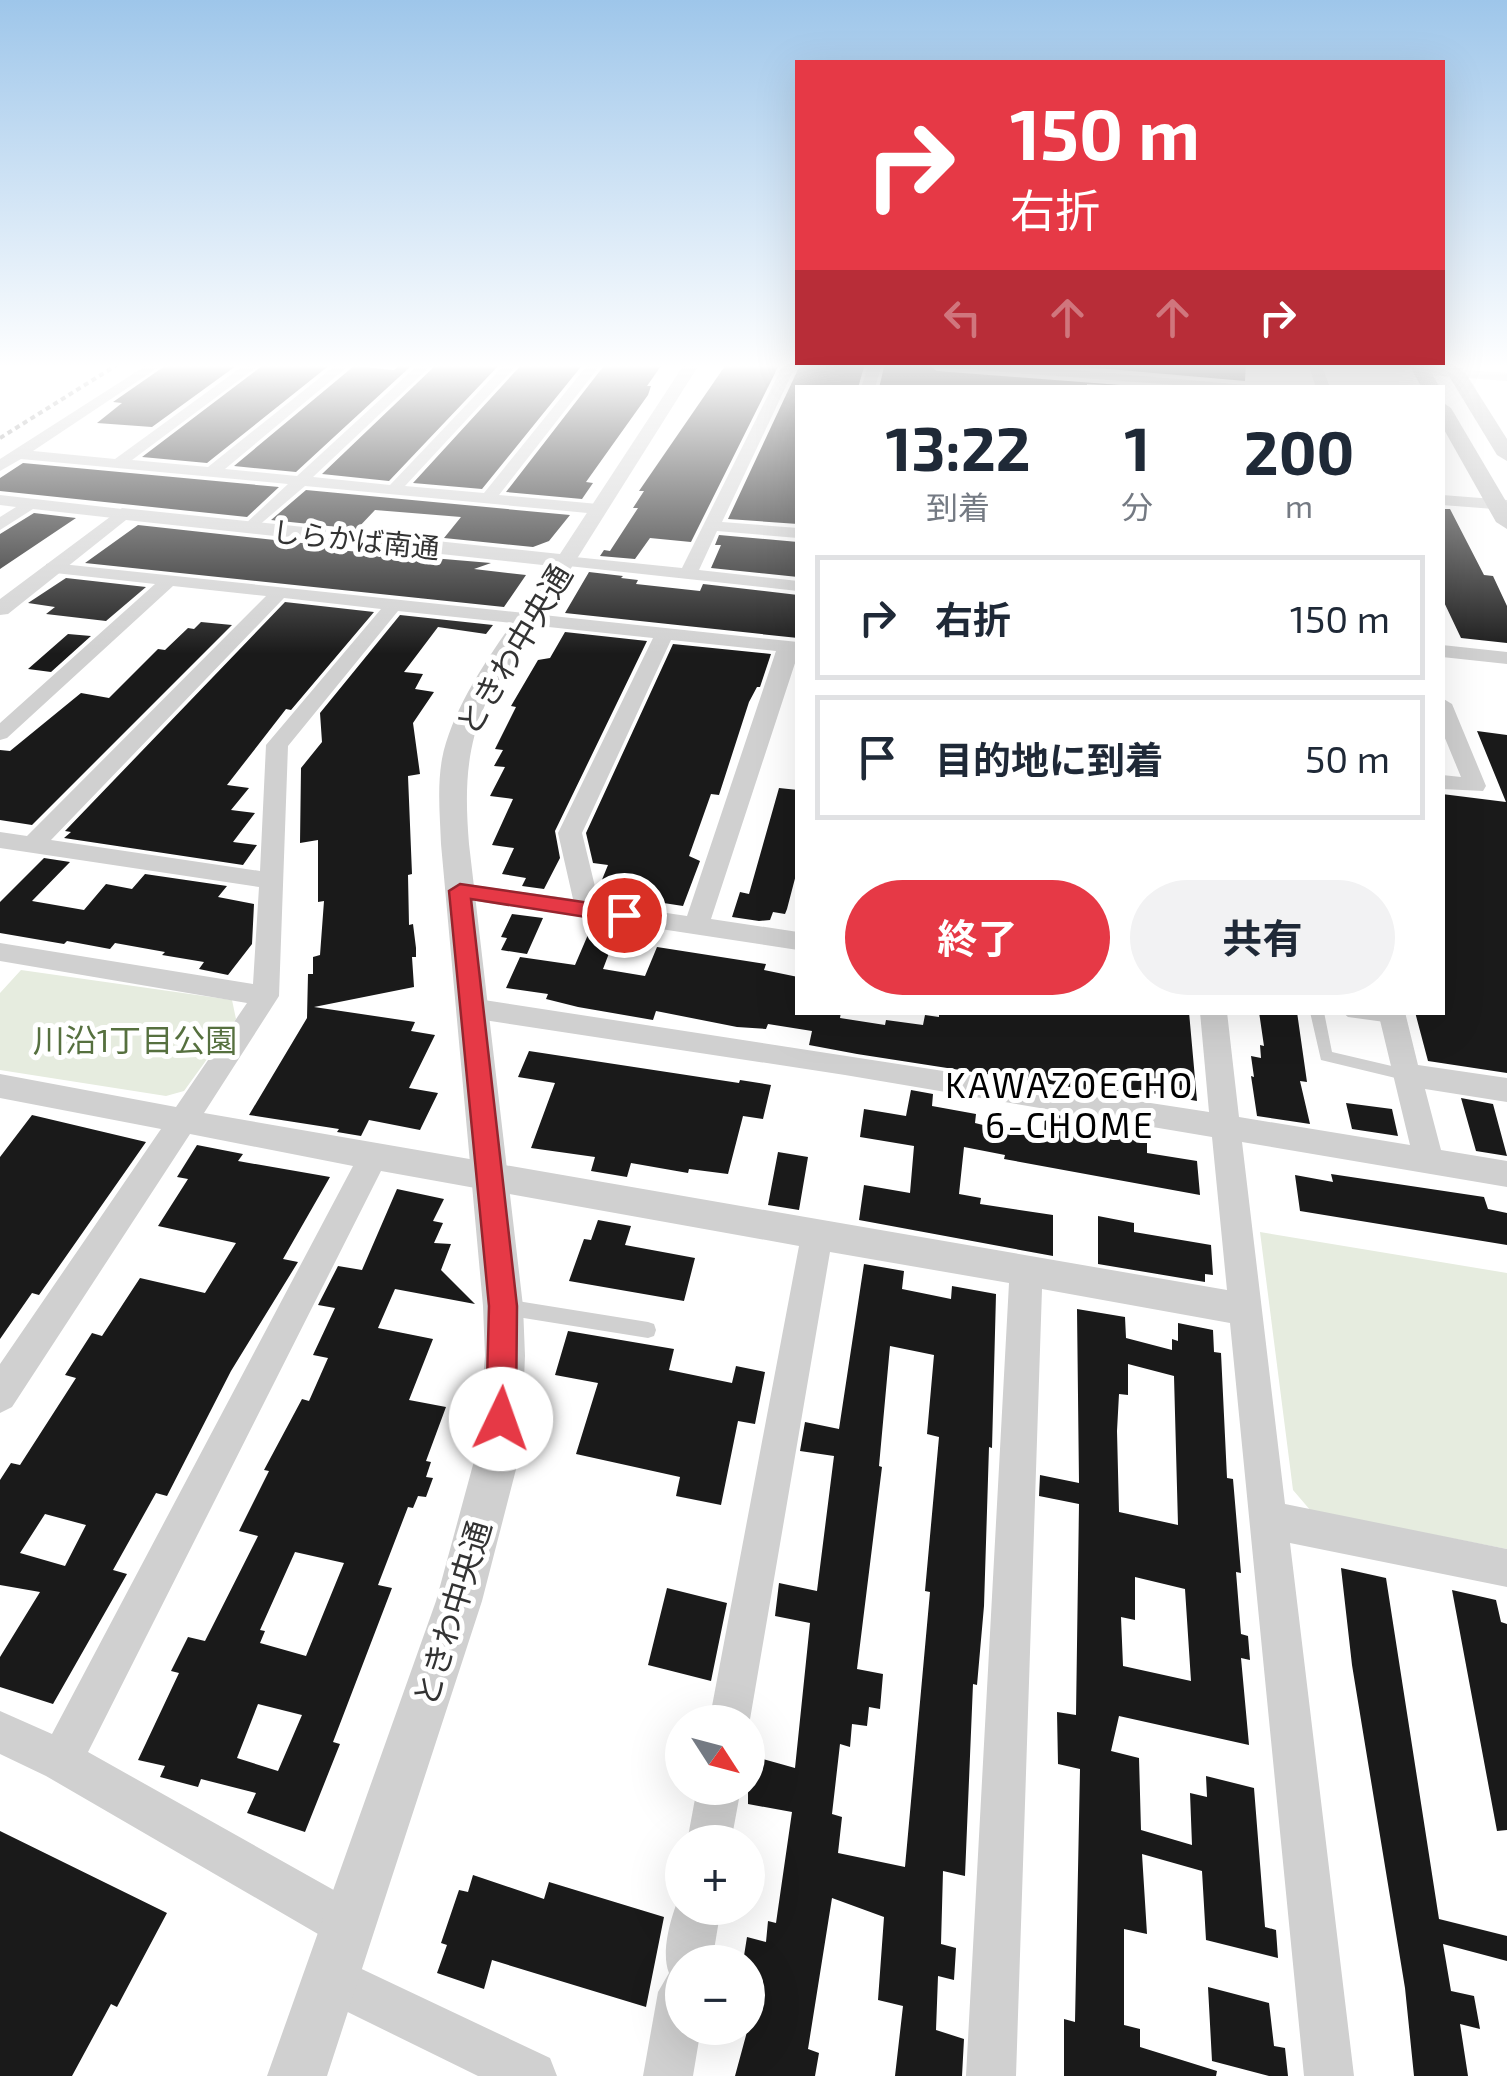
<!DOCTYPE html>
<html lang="ja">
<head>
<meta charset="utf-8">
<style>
  :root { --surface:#fff; --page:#f2f2f3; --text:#1f2937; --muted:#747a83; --line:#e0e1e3; --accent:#e63946 }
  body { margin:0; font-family:"Exo 2","Noto Sans JP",sans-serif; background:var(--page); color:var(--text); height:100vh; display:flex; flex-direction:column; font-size:38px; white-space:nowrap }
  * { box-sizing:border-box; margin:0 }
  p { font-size:32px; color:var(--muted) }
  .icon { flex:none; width:55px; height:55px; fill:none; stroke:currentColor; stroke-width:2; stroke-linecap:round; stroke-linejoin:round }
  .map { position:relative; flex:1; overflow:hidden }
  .drawer { position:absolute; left:795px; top:385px; width:650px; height:630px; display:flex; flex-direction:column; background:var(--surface); border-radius:0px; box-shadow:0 10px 40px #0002 }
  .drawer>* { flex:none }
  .guide { position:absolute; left:795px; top:60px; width:650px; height:305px; border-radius:0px; box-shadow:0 10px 40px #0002; background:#e63946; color:#fff; overflow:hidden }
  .needle { width:65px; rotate:126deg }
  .tools { position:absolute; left:665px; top:1705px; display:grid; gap:20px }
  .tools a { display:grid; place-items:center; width:100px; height:100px; border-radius:50%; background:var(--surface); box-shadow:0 10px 40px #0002; font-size:50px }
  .pin { position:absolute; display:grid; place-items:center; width:85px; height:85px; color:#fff; margin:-42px; border:5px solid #fff; border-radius:50%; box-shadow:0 2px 10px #0007 }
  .me { position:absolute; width:110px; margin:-55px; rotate:3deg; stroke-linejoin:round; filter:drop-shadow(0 0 8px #0008) }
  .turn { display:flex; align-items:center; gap:35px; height:210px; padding:0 50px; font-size:45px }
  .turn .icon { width:130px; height:130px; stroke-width:2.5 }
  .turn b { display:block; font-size:70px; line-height:85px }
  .lanes { display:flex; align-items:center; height:95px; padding:0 50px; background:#0003; justify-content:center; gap:50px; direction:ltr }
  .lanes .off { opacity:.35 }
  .eta { display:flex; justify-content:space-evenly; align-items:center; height:170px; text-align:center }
  .eta b { font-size:60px; font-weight:700; line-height:70px }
  .button { display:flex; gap:20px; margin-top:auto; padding:20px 50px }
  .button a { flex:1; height:115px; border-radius:60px; background:var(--accent); color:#fff; font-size:40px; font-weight:700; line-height:115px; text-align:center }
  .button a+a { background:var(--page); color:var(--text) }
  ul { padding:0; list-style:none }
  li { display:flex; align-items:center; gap:30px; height:125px; margin:0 20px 15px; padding:0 30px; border:5px solid var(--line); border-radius:0px }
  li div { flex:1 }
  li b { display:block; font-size:38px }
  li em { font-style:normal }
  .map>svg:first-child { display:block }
  .green { fill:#e6ecdf }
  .building { fill:#1a1a1a; fill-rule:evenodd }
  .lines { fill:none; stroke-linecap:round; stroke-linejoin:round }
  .service { fill:#d0d0d0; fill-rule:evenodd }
  .minor { fill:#d0d0d0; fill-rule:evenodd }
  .tertiary { fill:#d0d0d0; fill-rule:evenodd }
  .secondary { fill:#bdbdbd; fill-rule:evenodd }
  .rail { stroke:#888; stroke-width:4; stroke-dasharray:5 4; stroke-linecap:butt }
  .route { fill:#e63946; stroke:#96252e; stroke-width:2.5 }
  .labels { text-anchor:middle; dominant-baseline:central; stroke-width:10; stroke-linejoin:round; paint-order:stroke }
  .far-street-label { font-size:28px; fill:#333; stroke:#fff }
  .street-label { font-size:32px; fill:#333; stroke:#fff }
  .park-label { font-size:32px; fill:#56703f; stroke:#fff }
  .neighbourhood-label { font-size:35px; letter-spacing:2.5px; fill:#000; stroke:#fff }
</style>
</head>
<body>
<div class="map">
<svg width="1507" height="2076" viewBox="0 0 1507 2076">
  <rect width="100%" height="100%" fill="#fff"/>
  <path class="green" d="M21 970 232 1000 236 1019 184 1091 166 1096 0 1070V993Z
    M1260 1232 1507 1273V1549L1311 1511 1293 1490Z"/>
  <path class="building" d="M169 363H240L152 427 97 423 122 403 113 402Z
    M266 363 331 364 207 463 142 457Z
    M438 363H501L389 481 322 474Z
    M523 363H584L482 489 413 483Z
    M606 363H663L647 386H651L648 395 586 482 593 483 582 499 506 492Z
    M727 363H780L691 542 650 538 635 559 600 556 604 550 610 551 638 508H633L644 491H639Z
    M801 363H865L858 388H798V524L728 519Z
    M885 363 930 366 937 371 1159 388 1087 384V388H879Z
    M1041 363H1246L1245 381Z
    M400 365 411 366 296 472 234 466 354 366 394 370Z
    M23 463 279 487 247 517 0 491V478Z
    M306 490 570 515 549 541 533 547 444 538 461 517 375 510 357 529 271 520Z
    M1442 509H1450L1484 575 1493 576 1507 606V643L1461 638 1442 598Z
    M34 513 76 518 0 569V534Z
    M138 525 339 547 337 550 491 563 474 569 526 575 504 607 85 563Z
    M719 535 798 542V577L711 568 721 545H715Z
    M589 572 623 576 621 578 638 580 636 584 700 591 703 584 798 595V638L565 613Z
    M66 578 146 587 106 621 46 614 55 607 28 603Z
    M285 602 374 612 291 710 286 709 227 785 249 788 231 810 255 813 233 842 257 845 243 865 64 838 71 832 65 831Z
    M400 615 493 625 486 634 438 627 404 672 423 674 415 689 434 692 413 723 420 774 408 776 412 874 408 875 409 925 413 924 416 948V957H412L414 987 314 1007 415 1022 411 1031 435 1035 409 1088 438 1093 420 1130 369 1120 361 1136 337 1132 339 1129 249 1115 307 1018 308 974H313V957L320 955 324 901 318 902V840L300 843 301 768 322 742 320 713Z
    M201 622 232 625 32 825 0 820V750L10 751 81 693 109 698 158 649 165 650 188 628 194 629Z
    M565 632 647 641 555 831 560 858 544 889 522 886 526 878 502 874 514 848 492 845 513 799 490 796 505 767 494 766 503 750 495 749 516 707 511 706 538 660 550 658Z
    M68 634 91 636 51 672 28 669Z
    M673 644 771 654 760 687H757L749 702 719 795 711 794 689 856 700 861 683 906 631 898 628 904 602 900 604 895 599 887 608 865 593 863 586 833Z
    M1477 731 1507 735V1073L1428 1061 1415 1012H1442V794L1506 802Z
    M779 788 798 790V867L787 909 785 914 773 912 770 920 759 921 732 917 740 892 749 894Z
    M44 858 70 862 32 901 84 910 106 884 132 889 145 874 227 886 218 897 254 904 252 944 228 975 199 969 204 962 162 955 165 952 115 943 110 949 67 941 64 944 0 933V902Z
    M512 914 543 918 527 954 501 950 507 938 501 937Z
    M593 923 619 927 603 969 645 976 657 947 766 964 764 970 798 977V1012H841L840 1018 885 1025 886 1020 923 1025 925 1015 939 1017V1012H1189L1197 1101 1151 1093 1147 1099 857 1054 809 1045 812 1031 768 1024 766 1029 737 1027 656 1011 653 1020 578 1007 546 999 548 994 506 988 520 957 575 965Z
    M1259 1012H1297L1307 1082 1300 1081 1310 1124 1257 1116 1251 1076 1254 1077 1251 1056 1261 1058 1260 1045 1264 1046Z
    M529 1051 739 1083 740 1080 771 1085 763 1119 743 1116 728 1174 689 1169 688 1173 631 1163 627 1177 591 1171 595 1157 531 1148 555 1083 518 1077Z
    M911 1090 933 1094 932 1106 976 1114 975 1123 983 1125V1128L1044 1138 1045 1113 1075 1118V1130L1147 1142V1153L1197 1161 1200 1195 1004 1159 1005 1155 964 1147 959 1194 981 1198 980 1204 1053 1215V1256L859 1220 864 1185 910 1193 914 1146 860 1137 864 1109 906 1116Z
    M1461 1098 1493 1104 1507 1156 1476 1151Z
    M1346 1103 1392 1109 1398 1136 1352 1129Z
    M32 1115 146 1142 39 1295 32 1293 0 1339V1157Z
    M197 1145 243 1154 238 1161 330 1177 283 1259 298 1262 231 1371 167 1496 156 1493 113 1570 127 1574 53 1704 0 1687V1657L40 1592 0 1585V1480L11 1463 20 1465 76 1378 65 1375 92 1333 102 1336 140 1278 205 1293 236 1243 158 1226 188 1179 177 1177ZM45 1514 86 1525 65 1566 20 1553Z
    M778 1152 808 1157 799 1210 768 1205Z
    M1331 1174 1484 1197 1488 1209 1507 1213V1245L1300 1211 1295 1175 1333 1182Z
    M397 1189 444 1199 433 1221 443 1223 434 1243 451 1244 441 1270 475 1304 395 1289 378 1328 433 1339 409 1400 446 1407 426 1461 431 1462 426 1477 433 1478 426 1497 418 1496 413 1508 408 1507 378 1585 392 1588 333 1742 340 1744 305 1832 247 1813 256 1793 201 1779 198 1787 160 1777 165 1766 138 1760 179 1673 171 1671 188 1637 205 1641 258 1536 239 1531 269 1471 264 1470 302 1399 309 1401 328 1358 313 1355 335 1308 318 1305 338 1266 362 1270ZM295 1552 344 1563 306 1656 260 1643 265 1631 260 1630ZM258 1704 302 1715 278 1771 237 1758Z
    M1098 1216 1134 1223V1232L1211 1245 1213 1275 1205 1274V1282L1098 1264Z
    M598 1220 631 1226 625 1245 695 1258 684 1301 569 1281 584 1239 591 1240Z
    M864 1264 904 1271 902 1289 951 1299 952 1286 996 1294 992 1448 989 1447 984 1606 977 1685 973 1684 965 1876 943 1871 941 1944 956 1948 954 1980 938 1976 936 2030 964 2039 962 2076H895L903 2006 878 2000 884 1917 832 1898 808 2049 819 2053 815 2076H735L748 2028V1962H743L747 1937 766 1942 768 1921 776 1923 792 1812 748 1804V1778L752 1756 795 1768 810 1623 775 1616 779 1583 817 1591 834 1456 800 1451 805 1422 839 1429ZM890 1346 934 1355 927 1434 939 1437 925 1591 930 1592 905 1867 838 1853 842 1817 832 1814 840 1744 850 1747 852 1724 867 1726 869 1707 880 1709 883 1674 857 1669 882 1467 879 1466Z
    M1077 1309 1125 1317 1126 1338 1172 1350V1339L1178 1341V1323L1213 1330 1214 1352 1221 1353 1227 1478 1233 1479 1241 1573 1236 1572 1241 1634 1248 1636 1250 1660 1241 1658 1249 1745 1119 1716 1111 1751 1139 1758 1141 1830 1192 1845 1190 1793 1207 1797 1206 1776 1254 1788 1265 1927 1276 1930 1278 1958 1206 1940 1202 1871 1142 1854 1147 1934 1124 1929V2025L1140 2029V2047L1217 2071 1216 2076H1064V2019L1075 2022 1080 1769 1058 1764 1057 1712 1076 1715 1079 1504 1039 1496 1040 1475 1079 1483ZM1128 1364 1174 1376 1178 1525 1119 1512 1117 1431 1119 1394 1128 1395ZM1135 1577 1185 1589 1191 1681 1123 1666 1121 1617 1135 1620Z
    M568 1331 674 1349 669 1370 732 1383 736 1366 765 1372 755 1424 738 1421 721 1505 676 1496 680 1477 576 1454 598 1383 555 1375Z
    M1341 1568 1386 1578 1439 1919 1507 1936V1961L1443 1944 1451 1991 1474 1996 1480 2029 1460 2024 1468 2076H1414L1405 1988 1352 1665Z
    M667 1588 727 1603 711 1681 648 1665Z
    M1452 1590 1496 1600 1501 1622 1507 1624V1830L1497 1831Z
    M0 1831 167 1913 117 2007 111 2004 72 2076H0Z
    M473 1875 544 1899 549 1882 664 1917 646 2007 492 1960 484 1989 437 1973 447 1945 441 1943 459 1890 468 1892Z
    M1208 1987 1269 2003 1274 2046 1285 2048 1288 2076H1269L1212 2061Z"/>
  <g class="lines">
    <path class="service" d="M1310 1012H1324L1332 1052 1413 1071 1415 1075 1413 1079 1408 1081 1321 1060Z
      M1342 1012H1390L1397 1014 1399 1018 1392 1023 1348 1017Z
      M505 1299 648 1322 654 1324 656 1330 654 1336 648 1338 505 1315 499 1313 497 1307 499 1301Z"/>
    <path class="minor" d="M150 363H165L33 451 115 459 247 363H262L132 460 208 467 338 363H352L225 469 297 476 420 363H434L313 477 390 485 506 363H519L405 486 484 493 589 363H602L499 495 598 504 606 509 598 514 305 486 250 533 242 528 244 525 288 484 21 459 0 471V459Z
      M784 363H797L722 522 798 528V538L717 531 699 570 798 581V591L559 565 556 561 565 556 682 568Z
      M869 363H882L875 388H861Z
      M931 363H994L1282 388H1215L937 367Z
      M1308 363H1321L1330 388H1316Z
      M1421 367 1507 373V381L1416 374V368Z
      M0 495 122 509 130 514 122 519 33 509 0 530V517L16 507 0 505Z
      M1442 495 1507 500V510L1442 505Z
      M52 563 798 642V654L711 919 798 932V950L450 897 447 891 459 883 573 899 558 833 653 638 398 611 288 746 279 996 204 1113 1227 1290 1212 1137 845 1075 471 1018 462 1015 458 1008 462 1001 471 998 1209 1112 1200 1012H1227L1239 1117 1410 1145 1378 1012H1405L1418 1065 1507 1078V1102L1425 1089 1441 1150 1507 1161V1187L1242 1142 1285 1504 1507 1549V1587L1290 1543 1354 2076H1304L1230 1323 1042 1289 1016 2076H966L1009 1283 830 1252 748 1731V1722H709L799 1246 381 1171 88 1752 364 1907 370 1924 364 1941 347 1947 330 1941 46 1776 0 1754V1711L52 1734 353 1166 190 1134 12 1407 0 1413V1364L161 1129 0 1098V1074L176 1107 247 1003 0 961V943L253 984 259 887 0 848V832L27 836 266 596 173 586 7 738 0 740V723L155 584 46 572V564ZM284 598 381 609 266 745 260 871 51 840ZM671 640 776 651 687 916 599 903 582 833Z
      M1442 645 1507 652V664L1442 657Z
      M1442 698 1452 704 1486 786 1483 791 1442 789V775L1461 777 1442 731Z
      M697 1788H741L731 1842H687Z
      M682 1891V1908H721L712 1962H682V2028H701L693 2076H643L658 1992 669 1973C660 1951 672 1912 682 1891Z
      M330 1954 550 2058 557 2076H478L313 1995 306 1978 313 1961Z"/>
    <path class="tertiary" d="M685 363H700L485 705C465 752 465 794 469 844L523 1306 525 1356 521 1450 482 1601 327 2076H267L436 1601 477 1450 485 1356 483 1306 441 844C440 816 437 787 442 759 455 693 515 622 552 566L126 520 8 614 0 615V599L122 508 560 554Z"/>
    <path class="secondary" d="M1408 363H1426L1440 388H1422Z
      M1441 363H1459L1507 439V461L1497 455Z
      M1442 402 1451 408 1507 503V529L1496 522 1442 426Z"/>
    <path class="rail" d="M0 438 120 363"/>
  </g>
  <linearGradient id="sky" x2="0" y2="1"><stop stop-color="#9ec6ea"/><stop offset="0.56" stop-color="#fff"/><stop offset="1" stop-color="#fff" stop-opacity="0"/></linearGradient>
  <rect width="1507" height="654" fill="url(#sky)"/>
  <path class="route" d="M460 884 624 908 635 915 624 923 471 899 517 1306 516 1419 511 1429 501 1434 490 1429 486 1419 489 1306 449 891Z"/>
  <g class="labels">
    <g class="far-street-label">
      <text transform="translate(356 539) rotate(6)">しらかば南通</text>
    </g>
    <g class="street-label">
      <text transform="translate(513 649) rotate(-59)">ときわ中央通</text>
      <text transform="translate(451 1613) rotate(-73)">ときわ中央通</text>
    </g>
    <g class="park-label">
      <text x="135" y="1039">川沿1丁目公園</text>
    </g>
    <g class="neighbourhood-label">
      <text x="1070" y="1084">KAWAZOECHO<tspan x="1070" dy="40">6-CHOME</tspan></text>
    </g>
  </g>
</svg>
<div class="tools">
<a><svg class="needle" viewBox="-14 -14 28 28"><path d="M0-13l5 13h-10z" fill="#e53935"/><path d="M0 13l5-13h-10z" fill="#747a83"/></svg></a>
<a>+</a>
<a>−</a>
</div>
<div class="pin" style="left:624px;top:915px;background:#d93025"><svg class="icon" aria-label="arrive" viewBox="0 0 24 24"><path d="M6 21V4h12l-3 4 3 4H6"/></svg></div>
<svg class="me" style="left:501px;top:1419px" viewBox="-20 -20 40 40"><circle r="19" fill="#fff"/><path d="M0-13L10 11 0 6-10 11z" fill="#e63946"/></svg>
<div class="guide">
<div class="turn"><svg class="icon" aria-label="right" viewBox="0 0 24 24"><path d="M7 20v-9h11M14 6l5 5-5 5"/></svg><div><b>150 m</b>右折</div></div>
<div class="lanes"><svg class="icon off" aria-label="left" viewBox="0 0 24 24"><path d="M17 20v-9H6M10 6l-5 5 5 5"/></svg><svg class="icon off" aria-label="ahead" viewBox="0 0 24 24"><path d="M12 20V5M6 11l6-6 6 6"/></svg><svg class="icon off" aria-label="ahead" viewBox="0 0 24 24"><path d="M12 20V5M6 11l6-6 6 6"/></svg><svg class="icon" aria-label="right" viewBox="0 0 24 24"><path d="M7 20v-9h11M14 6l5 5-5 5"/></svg></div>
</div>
<section class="drawer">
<div class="eta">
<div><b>13:22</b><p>到着</p></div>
<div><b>1</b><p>分</p></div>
<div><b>200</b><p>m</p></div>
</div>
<ul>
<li><svg class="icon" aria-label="right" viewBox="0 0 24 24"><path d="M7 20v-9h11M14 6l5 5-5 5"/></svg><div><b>右折</b></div><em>150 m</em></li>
<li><svg class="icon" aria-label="arrive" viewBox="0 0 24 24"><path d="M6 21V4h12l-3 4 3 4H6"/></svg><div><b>目的地に到着</b></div><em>50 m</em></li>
</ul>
<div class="button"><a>終了</a><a>共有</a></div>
</section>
</div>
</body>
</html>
